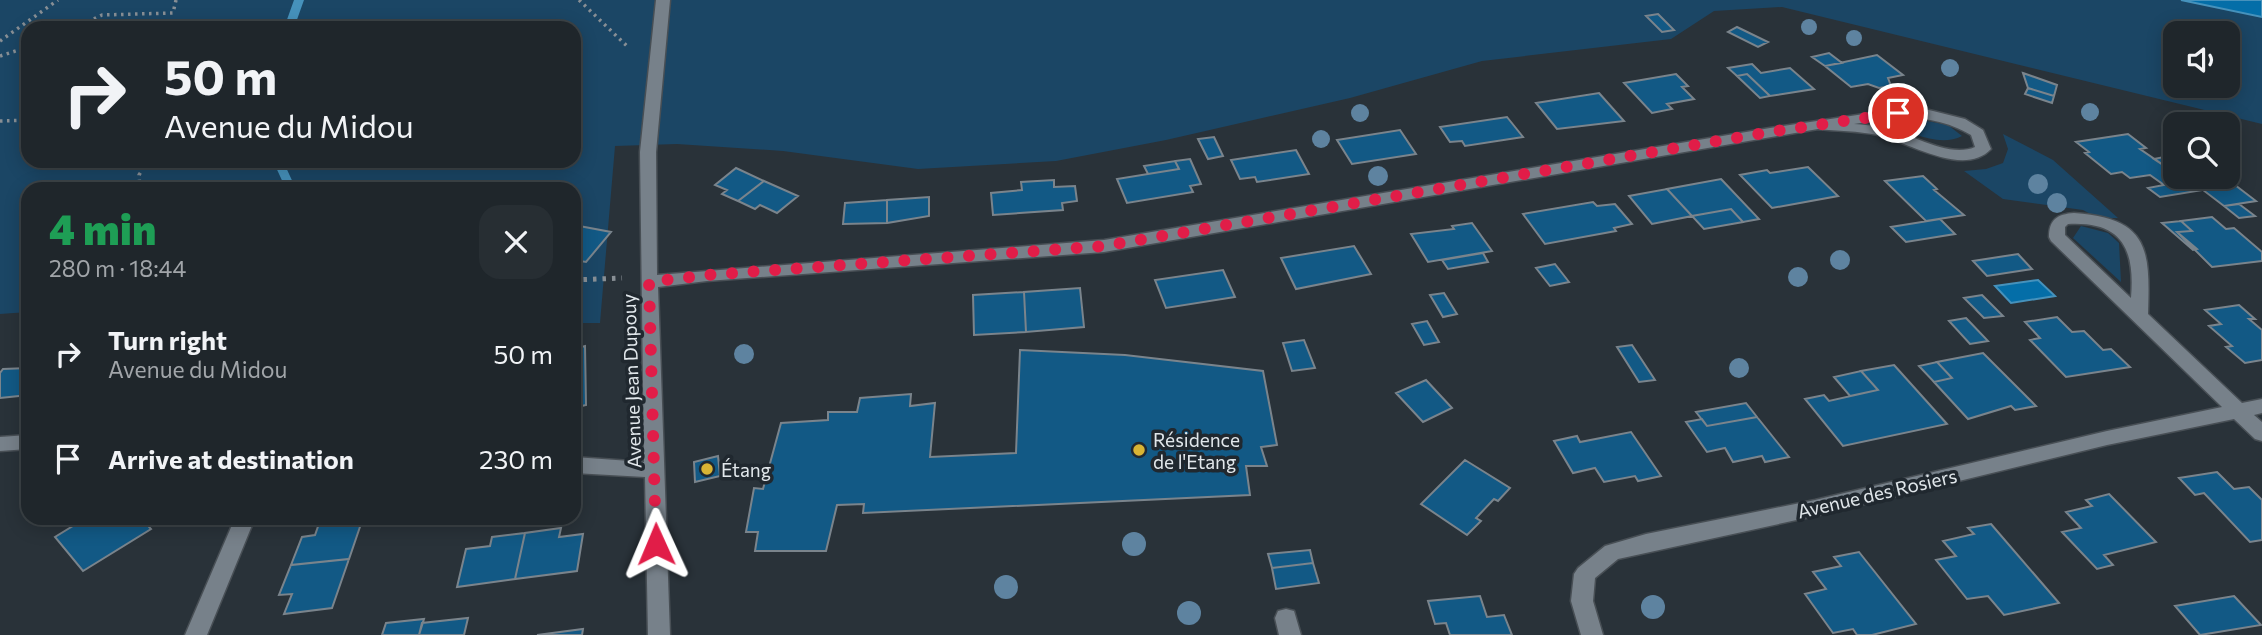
<!DOCTYPE html>
<html lang="en">
<head>
<meta charset="utf-8">
<style>
  :root { --surface:#1f262b; --page:#272e33; --text:#f1f3f6; --muted:#a1a5a9; --line:#3c4347 }
  body { margin:0; font-family:Commissioner,sans-serif; background:var(--page); color:var(--text); height:100vh; display:flex; flex-direction:column; font-size:26px; white-space:nowrap }
  * { box-sizing:border-box; margin:0 }
  p { font-size:23px; color:var(--muted) }
  .icon { flex:none; width:38px; height:38px; fill:none; stroke:currentColor; stroke-width:2; stroke-linecap:round; stroke-linejoin:round }
  .map { position:relative; flex:1; overflow:hidden }
  .details { position:absolute; left:21px; top:182px; width:560px; height:343px; display:flex; flex-direction:column; background:var(--surface); border-radius:21px; box-shadow:0 4px 18px #0003,0 0 0 2px var(--line) }
  .details>* { flex:none }
  .banner { position:absolute; left:21px; top:21px; width:560px; height:147px; border-radius:21px; box-shadow:0 4px 18px #0003,0 0 0 2px var(--line); background:#1f262b; color:var(--text); overflow:hidden }
  .fabs { position:absolute; left:2163px; top:21px; display:grid; gap:14px }
  .fabs a { display:grid; place-items:center; width:77px; height:77px; border-radius:14px; background:var(--surface); box-shadow:0 4px 18px #0003,0 0 0 2px var(--line); font-size:35px }
  .pin { position:absolute; display:grid; place-items:center; width:60px; height:60px; color:#fff; margin:-30px; border:4px solid #fff; border-radius:50%; box-shadow:0 2px 7px #0007 }
  .me { position:absolute; width:77px; margin:-38px; rotate:359deg; stroke-linejoin:round; filter:drop-shadow(0 0 5px #0008) }
  .turn { display:flex; align-items:center; gap:24px; height:147px; padding:0 28px; font-size:32px }
  .turn .icon { width:91px; height:91px; stroke-width:2.5 }
  .turn b { display:block; font-size:49px; line-height:60px }
  .round { display:grid; place-items:center; flex:none; width:74px; height:74px; border-radius:21px; background:var(--page) }
  .head { display:flex; align-items:center; justify-content:space-between; height:119px; padding:0 28px }
  h1 { font-size:42px; font-weight:800; line-height:52px; color:#1e9e55 }
  ul { padding:0; list-style:none }
  li { display:flex; align-items:center; gap:21px; height:105px; padding:0 28px }
  li div { flex:1 }
  li b { display:block; font-size:26px }
  li em { font-style:normal }
  .map>svg:first-child { display:block }
  .green { fill:#1b4665; fill-rule:evenodd }
  .water { fill:#046ea8; stroke:#4692bc; stroke-width:2 }
  .lines { fill:none; stroke-linecap:round; stroke-linejoin:round }
  .stream { fill:#4692bc; fill-rule:evenodd }
  .building { fill:#125985; stroke:#7a848c; stroke-width:2 }
  .minor-casing { stroke:#484f55; stroke-width:3 }
  .path-far1 { stroke:#888f95; stroke-width:3.5; stroke-dasharray:2.5 4.5; stroke-linecap:butt }
  .path { stroke:#888f95; stroke-width:5; stroke-dasharray:3.5 6; stroke-linecap:butt }
  .minor { fill:#77818a; fill-rule:evenodd }
  .tree { fill:#5e83a0 }
  .route { stroke:#e11d48; stroke-width:12; stroke-dasharray:0 21.6 }
  .poi-dot { fill:#d8b434; stroke:#20282f; stroke-width:2.5 }
  .labels { text-anchor:middle; dominant-baseline:central; stroke-width:7; stroke-linejoin:round; paint-order:stroke }
  .street-label { font-size:19px; fill:#e1e7eb; stroke:#20282f }
  .poi-label { font-size:19px; fill:#e1e7eb; stroke:#20282f; text-anchor:start }
</style>
</head>
<body>
<div class="map">
<svg width="2262" height="635" viewBox="0 0 2262 635">
  <rect width="100%" height="100%" fill="#293239"/>
  <path class="green" d="M0 0H2262V124L1782 7 1714 11 1671 39 1482 61 1350 98 1166 140 1056 161 918 169 783 151 677 144 615 146 600 323H574V189H28V312L0 314ZM28 28H574V161H28ZM2175 33H2228V86H2175Z
    M1927 121 1948 125 1962 136C1939 148 1911 132 1888 124Z
    M2003 134 2053 160 2118 218H2098L2083 210 2003 199 1964 171 1986 169 2003 163 2008 149Z
    M2081 226 2108 233 2119 243 2121 282 2073 238Z"/>
  <path class="water" d="M2181 0H2262V17Z
    M2038 280 2055 296 2011 303 1995 286Z"/>
  <g class="lines">
    <path class="stream" d="M294 0H304L294 28H284Z
      M273 161H283L296 189H286Z"/>
  </g>
  <path class="building" d="M1658 14 1674 30 1662 32 1646 16Z
    M1737 27 1768 42 1758 47 1728 32Z
    M1829 53 1842 63 1825 66 1812 57Z
    M1877 55 1903 75 1888 78 1891 86 1879 88 1868 84 1851 87 1825 66Z
    M1752 64 1761 73 1790 68 1814 89 1770 96 1747 74 1737 76 1728 68Z
    M2023 73 2057 85 2054 96 2028 88Z
    M1676 74 1688 86 1682 87 1694 99 1667 104 1672 109 1652 113 1624 83Z
    M1747 74 1770 96 1760 98 1737 76Z
    M2028 88 2054 96 2052 103 2025 94Z
    M1599 93 1624 121 1557 129 1536 103Z
    M1507 117 1523 137 1465 146 1462 141 1450 142 1440 127Z
    M1400 130 1416 154 1352 164 1337 140Z
    M2128 134 2146 148 2140 149 2175 173V177H2186L2203 190 2160 197 2148 188 2164 185 2150 175 2130 178 2122 172 2111 174 2085 153 2089 152 2076 142Z
    M1214 137 1223 156 1208 159 1198 139Z
    M1296 150 1309 174 1257 182 1255 177 1240 179 1231 160Z
    M2169 156 2175 161V173L2154 159Z
    M1190 159 1201 184 1190 186 1193 192 1127 203 1117 179 1179 169 1175 161Z
    M1175 161 1179 169 1148 174 1144 166Z
    M1808 167 1838 196 1772 208 1740 175 1767 170 1770 173Z
    M736 168 764 181 738 201 722 194 727 190 715 185Z
    M1923 176 1937 189 1934 190 1964 215 1926 221 1885 181Z
    M1721 179 1759 219 1743 222 1731 209 1692 216 1667 189Z
    M1054 180V187L1075 186 1077 201 1062 203 1063 210 993 215 991 193 1022 190 1021 182Z
    M764 181 798 196 777 213 760 205 755 209 738 201Z
    M2235 185 2256 201 2224 206 2203 190Z
    M1667 189 1692 216 1652 224 1629 196Z
    M929 197V216L887 223V200Z
    M887 200V223L843 224 845 203Z
    M1593 202 1597 206 1615 204 1632 224 1614 228 1616 231 1545 244 1523 214Z
    M2239 204 2255 216 2239 218 2224 206Z
    M1731 209 1743 222 1704 229 1692 216Z
    M2212 217 2226 229 2234 228 2262 252V261L2212 267 2177 232 2192 231 2181 221Z
    M1940 219 1955 234 1906 242 1891 227Z
    M2181 221 2192 231 2177 232 2197 249 2193 250 2162 223Z
    M1472 223 1492 251 1428 262 1411 234 1454 229 1452 226Z
    M574 225 611 232 586 262 574 260Z
    M1354 246 1371 274 1296 289 1281 258Z
    M1483 253 1488 262 1448 269 1442 260Z
    M2018 254 2032 269 1987 276 1973 261Z
    M1555 264 1569 282 1550 286 1536 268Z
    M1223 270 1235 297 1166 308 1155 280Z
    M1080 288 1084 327 1026 332 1024 292Z
    M1024 292 1026 332 974 335 973 295Z
    M1444 293 1457 314 1443 317 1430 295Z
    M1982 295 2003 316 1984 318 1964 298Z
    M2239 305 2255 319H2249L2262 330V360L2245 363 2226 347 2232 346 2209 326 2221 324 2205 310Z
    M2057 317 2072 332 2084 331 2103 350 2111 349 2130 367 2066 377 2030 340 2040 338 2025 322Z
    M1966 318 1988 341 1970 344 1949 321Z
    M1427 321 1439 342 1424 345 1412 324Z
    M1304 340 1315 368 1292 371 1283 343Z
    M1632 345 1655 380 1639 382 1617 347Z
    M585 346 586 405 574 408V349Z
    M1020 350 1125 355 1263 371 1277 445 1261 447 1267 466H1246L1250 495 863 513 864 504 837 505 826 551H755L758 532H746L754 488 763 489 781 423 828 420V412H857L860 398 911 394 910 406 935 403 930 457 1016 453Z
    M1983 353 2036 406 2015 410 2011 406 1968 419 1934 382 1952 378 1937 362Z
    M1937 362 1952 378 1934 382 1919 366Z
    M1894 365 1947 424 1843 446 1805 399 1824 395 1829 401 1878 390 1861 371Z
    M28 368V395L0 398V373L3 369Z
    M1861 371 1878 390 1850 396 1834 377Z
    M1426 380 1452 408 1423 422 1396 393Z
    M1746 403 1757 417 1707 426 1696 412Z
    M1757 417 1789 457 1765 462 1762 456 1733 462 1725 448 1707 452 1686 422 1702 419 1707 426Z
    M1631 432 1661 476 1638 481 1635 476 1604 482 1595 468 1573 473 1554 441 1577 436 1580 442Z
    M718 456 720 476 695 482 694 462Z
    M1465 460 1510 488 1498 501 1494 499 1476 518 1481 521 1467 535 1421 504Z
    M2217 472 2234 489 2249 487 2262 500V540L2250 542 2204 493 2195 495 2179 478Z
    M2109 494 2156 542 2104 555 2113 565 2097 569 2062 532 2081 528 2066 512 2092 506 2086 500Z
    M86 518H141L151 529 83 571 55 537Z
    M321 518H363L349 559 291 565 302 537 315 535Z
    M1991 524 2059 603 2004 615 1988 596 1967 599 1936 560 1956 556 1943 541 1974 534 1968 528Z
    M561 528 559 537 583 534 577 571 515 579 525 533Z
    M525 533 515 579 457 587 466 549 490 546 492 537Z
    M1310 550 1313 563 1272 568 1268 554Z
    M1859 552 1916 624 1872 635H1857L1853 629 1833 633 1805 594 1826 589 1813 572 1841 566 1834 557Z
    M349 559 332 608 284 614 292 594 279 595 291 565Z
    M1313 563 1319 583 1276 589 1272 568Z
    M1480 596 1487 617 1504 615 1512 635H1450L1446 623 1435 624 1428 601Z
    M2234 596 2261 625 2200 635 2175 606Z
    M468 618 464 635H419L422 623Z
    M424 619 419 635H382L386 623Z
    M583 629 582 635H537Z"/>
  <g class="lines">
    <g class="minor-casing">
      <path id="minor" d="M656 0H670L656 152 657 275 1104 240 1770 128 1898 109 1929 110 1965 119 1983 130 1991 149C1964 178 1908 142 1878 135 1858 131 1837 131 1818 129L1104 252 707 281 658 287 670 635H648L645 477 574 473V457L644 462 640 152ZM1898 117C1926 118 1947 121 1971 135L1975 147C1948 159 1909 132 1882 127 1873 125 1863 125 1854 124Z
        M2074 213C2150 218 2150 251 2148 314L2242 403 2262 399V413L2254 415 2262 422V441L2255 439 2234 419 2107 445 1815 516 1618 559 1595 578 1593 601 1603 635H1581L1571 601 1574 574 1578 568 1605 546 1646 534 1815 500 2107 431 2222 407 2051 241 2049 237C2049 220 2057 214 2074 213ZM2068 224C2123 221 2135 250 2131 298L2065 235V227Z
        M28 435V449L0 451V437Z
        M235 518H255L207 635H185Z
        M1286 609 1294 611 1301 635H1279L1275 618 1278 611Z"/>
    </g>
    <path class="path-far1" d="M579 0 629 48
      M75 28 102 15 173 13 176 0
      M0 41 58 0
      M0 56 28 47
      M0 121 28 120
      M140 189 139 175 148 161"/>
    <path class="path" d="M574 280 622 278"/>
    <use href="#minor" class="minor"/>
  </g>
  <g class="tree">
    <circle cx="1809" cy="27" r="8"/>
    <circle cx="1854" cy="38" r="8"/>
    <circle cx="1950" cy="68" r="9"/>
    <circle cx="2090" cy="112" r="9"/>
    <circle cx="1360" cy="113" r="9"/>
    <circle cx="1321" cy="139" r="9"/>
    <circle cx="1378" cy="176" r="10"/>
    <circle cx="2038" cy="184" r="10"/>
    <circle cx="2057" cy="203" r="10"/>
    <circle cx="1840" cy="260" r="10"/>
    <circle cx="1798" cy="277" r="10"/>
    <circle cx="744" cy="354" r="10"/>
    <circle cx="1739" cy="368" r="10"/>
    <circle cx="1134" cy="544" r="12"/>
    <circle cx="1006" cy="587" r="12"/>
    <circle cx="1653" cy="607" r="12"/>
    <circle cx="1189" cy="613" r="12"/>
  </g>
  <g class="lines">
    <path class="route" d="M656 544 649 282 707 275 1104 246 1770 132 1898 113"/>
  </g>
  <g class="poi-dot">
    <circle cx="1139" cy="450" r="7"/>
    <circle cx="707" cy="469" r="7"/>
  </g>
  <g class="labels">
    <g class="street-label">
      <text transform="translate(631 381) rotate(-92)">Avenue Jean Dupouy</text>
      <text transform="translate(1877 493) rotate(-13)">Avenue des Rosiers</text>
    </g>
    <g class="poi-label">
      <text x="1153" y="439">Résidence<tspan x="1153" dy="22">de l'Etang</tspan></text>
      <text x="721" y="469">Étang</text>
    </g>
  </g>
</svg>
<div class="fabs">
<a><svg class="icon" aria-label="sound" viewBox="0 0 24 24"><path d="M4 9h4l5-4v14l-5-4H4zM17 9q2 3 0 6"/></svg></a>
<a><svg class="icon" aria-label="search" viewBox="0 0 24 24"><circle cx="10" cy="10" r="6"/><path d="M15 15l6 6"/></svg></a>
</div>
<div class="pin" style="left:1898px;top:113px;background:#d93025"><svg class="icon" aria-label="arrive" viewBox="0 0 24 24"><path d="M6 21V4h12l-3 4 3 4H6"/></svg></div>
<svg class="me" style="left:656px;top:544px" viewBox="-20 -20 40 40"><path d="M0-17L14 15 0 8-14 15z" fill="#e11d48" stroke="#fff" stroke-width="4"/></svg>
<div class="banner">
<div class="turn"><svg class="icon" aria-label="right" viewBox="0 0 24 24"><path d="M7 20v-9h11M14 6l5 5-5 5"/></svg><div><b>50 m</b>Avenue du Midou</div></div>
</div>
<section class="details">
<div class="head"><div><h1>4 min</h1><p>280 m · 18:44</p></div><a class="round"><svg class="icon" aria-label="close" viewBox="0 0 24 24"><path d="M6 6l12 12M18 6L6 18"/></svg></a></div>
<ul>
<li><svg class="icon" aria-label="right" viewBox="0 0 24 24"><path d="M7 20v-9h11M14 6l5 5-5 5"/></svg><div><b>Turn right</b><p>Avenue du Midou</p></div><em>50 m</em></li>
<li><svg class="icon" aria-label="arrive" viewBox="0 0 24 24"><path d="M6 21V4h12l-3 4 3 4H6"/></svg><div><b>Arrive at destination</b></div><em>230 m</em></li>
</ul>
</section>
</div>
</body>
</html>
